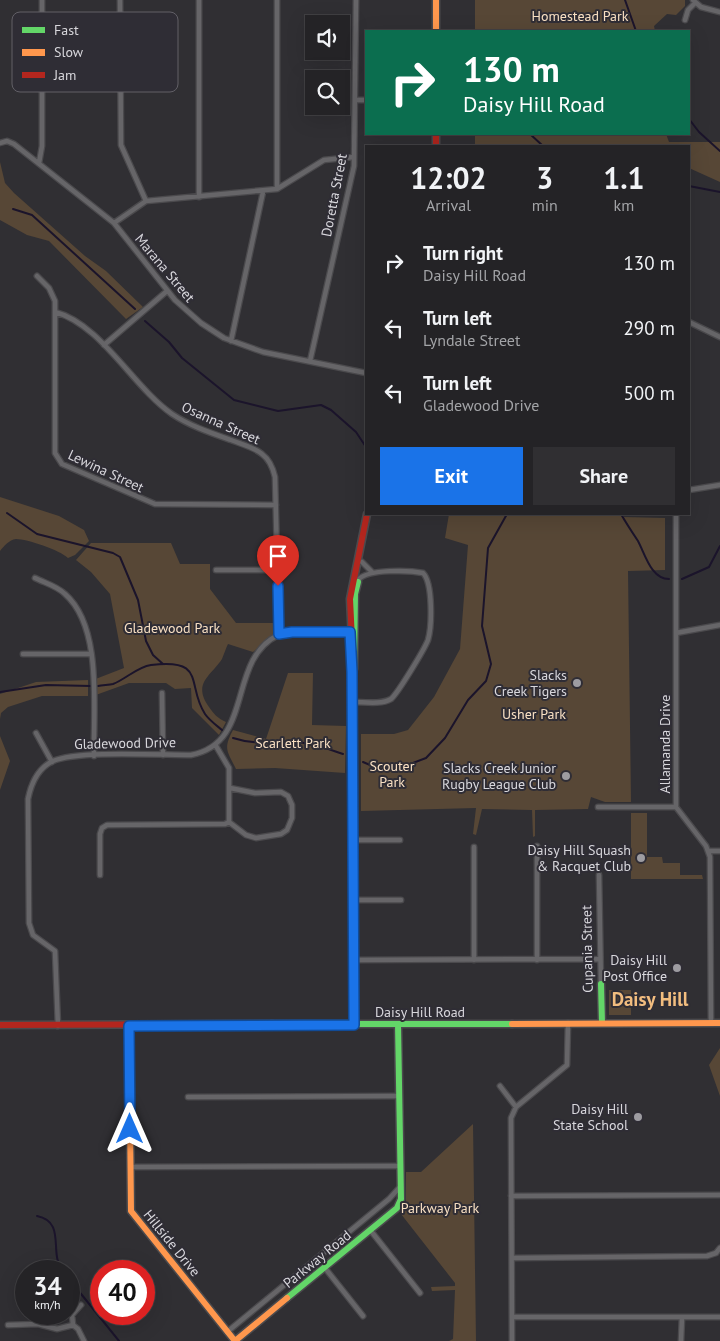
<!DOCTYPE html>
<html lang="en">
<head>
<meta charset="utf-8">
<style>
  :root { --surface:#242326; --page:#302f32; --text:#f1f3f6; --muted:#a3a4a7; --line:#414043; --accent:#1a73e8 }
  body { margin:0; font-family:"PT Sans",sans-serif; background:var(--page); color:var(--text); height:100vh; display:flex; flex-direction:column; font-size:19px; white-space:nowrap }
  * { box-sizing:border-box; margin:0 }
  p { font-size:16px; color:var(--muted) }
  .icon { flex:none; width:28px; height:28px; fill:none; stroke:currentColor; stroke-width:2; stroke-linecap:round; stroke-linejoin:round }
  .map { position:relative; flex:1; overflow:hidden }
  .side { position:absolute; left:365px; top:145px; width:325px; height:370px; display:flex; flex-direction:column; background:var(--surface); border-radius:0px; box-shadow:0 5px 20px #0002,0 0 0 1px var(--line) }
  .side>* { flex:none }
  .top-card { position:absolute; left:365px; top:30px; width:325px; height:105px; border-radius:0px; box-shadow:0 5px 20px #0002,0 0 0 1px var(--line); background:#0b6e4f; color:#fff; overflow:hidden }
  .fabs { position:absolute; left:305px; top:15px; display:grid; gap:10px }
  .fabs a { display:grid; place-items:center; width:45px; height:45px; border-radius:0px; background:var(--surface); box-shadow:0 5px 20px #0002,0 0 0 1px var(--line); font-size:25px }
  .speed { position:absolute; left:15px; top:1260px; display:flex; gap:10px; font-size:25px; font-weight:700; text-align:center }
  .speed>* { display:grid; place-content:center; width:65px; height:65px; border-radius:50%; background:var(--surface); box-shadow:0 5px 20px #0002,0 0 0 1px var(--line); line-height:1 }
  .speed small { font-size:12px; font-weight:400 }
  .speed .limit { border:8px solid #d22; background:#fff; color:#111 }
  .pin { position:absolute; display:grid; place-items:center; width:42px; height:42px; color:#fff; margin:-51px -21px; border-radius:50% 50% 50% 0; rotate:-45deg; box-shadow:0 0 5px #0007 }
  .pin .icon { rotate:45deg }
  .me { position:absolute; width:55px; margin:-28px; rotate:0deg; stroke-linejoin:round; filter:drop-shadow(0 0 4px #0008) }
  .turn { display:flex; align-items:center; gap:18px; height:105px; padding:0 15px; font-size:22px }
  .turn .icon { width:65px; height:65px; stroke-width:2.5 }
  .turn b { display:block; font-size:35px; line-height:42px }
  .eta { display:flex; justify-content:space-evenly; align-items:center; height:85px; text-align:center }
  .eta b { font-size:30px; font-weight:600; line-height:35px }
  .cta { display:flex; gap:10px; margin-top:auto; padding:10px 15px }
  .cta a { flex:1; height:58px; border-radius:0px; background:var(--accent); color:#fff; font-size:20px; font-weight:600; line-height:58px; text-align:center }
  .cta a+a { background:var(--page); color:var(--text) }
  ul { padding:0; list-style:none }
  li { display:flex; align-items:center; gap:15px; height:65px; padding:0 15px }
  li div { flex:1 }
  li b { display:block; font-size:19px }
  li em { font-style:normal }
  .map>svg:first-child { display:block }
  .green { fill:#574736 }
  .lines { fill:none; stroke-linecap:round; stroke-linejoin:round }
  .stream { stroke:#1b142b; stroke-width:2 }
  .street-casing { stroke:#4b4a4d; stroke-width:7 }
  .fast-casing { stroke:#4b4a4d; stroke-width:9 }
  .slow-casing { stroke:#4b4a4d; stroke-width:9 }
  .jam-casing { stroke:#4b4a4d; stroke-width:9 }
  .street { stroke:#666568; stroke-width:4.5 }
  .fast { stroke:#63d668; stroke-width:6 }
  .slow { stroke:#ff974d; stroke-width:6 }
  .jam { stroke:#b3261e; stroke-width:6 }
  .route-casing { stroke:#114b97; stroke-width:12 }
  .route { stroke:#1a73e8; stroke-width:9 }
  .poi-dot { fill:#9d9ca1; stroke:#2f2d35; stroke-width:2 }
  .labels { text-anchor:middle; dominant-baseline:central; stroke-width:4; stroke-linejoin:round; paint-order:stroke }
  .park-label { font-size:14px; fill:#f9e0c3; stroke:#2f2d35 }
  .street-label { font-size:14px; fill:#d8d7dc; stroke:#2f2d35 }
  .poi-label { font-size:14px; fill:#d8d7dc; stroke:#2f2d35; text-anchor:end }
  .district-label { font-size:19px; font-weight:bold; fill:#f2bd7f; stroke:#2f2d35 }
  .key { fill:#2f2d35; stroke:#626067; stroke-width:1 }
  .key-label { font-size:14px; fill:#d8d7dc }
</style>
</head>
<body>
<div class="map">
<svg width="720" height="1341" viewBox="0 0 720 1341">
  <rect width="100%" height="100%" fill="#302f33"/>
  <path class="green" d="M475 0H685V6L676 15 667 14 654 26 655 31H475Z
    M475 134H666L669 142H720V182L689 168V146H475Z
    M0 162 5 183 14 193 85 256 106 271 143 307 126 319 49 241 27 235 0 220Z
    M0 497 59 516 84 530 89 541 75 555 68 558C60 550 27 539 16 539 9 540 4 546 0 551Z
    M449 514H624V517L665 518V570L628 571 631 802H605L591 797 588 809 535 810V836L533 837 532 810 482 809 476 835 473 834 476 808 361 811V734H394L408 730 434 697 460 649 468 545 445 538Z
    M91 543H171L180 564H210V589L236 623H276V632L253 652 228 644C226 648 224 654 222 659 211 676 192 683 209 707 214 714 217 718 226 722L219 735 192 708 191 688 175 689 166 683H129L93 696V680L124 668 110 594 91 572 76 560Z
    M288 673H313L312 725 346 726 345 773 275 768 236 769C227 751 223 749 233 730L266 739Z
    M88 680V696H42L8 707 1 713 0 719V694L36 682Z
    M0 736 10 761 0 790Z
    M631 813H647V857H662L663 863H680V875H702L703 879H631Z
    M609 990H631V1015H609Z
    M720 1048V1096L709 1065Z
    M473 1124 476 1341H449L453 1339 455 1290 432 1291 431 1287 455 1286V1283L401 1214 406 1209V1172H421Z"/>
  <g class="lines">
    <path class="stream" d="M625 0 636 31
      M689 119 699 132 720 151
      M530 134 543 146
      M689 186 720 192
      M13 209 32 215 135 309
      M145 321 169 342 182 358 234 400 278 411 321 405 331 410 356 432 366 447
      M7 513 37 534 113 553 120 557 138 600 146 641 153 655 163 664
      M621 514C626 523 632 532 638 541 645 554 651 579 669 579
      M682 579 709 567 720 546
      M98 686C103 685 109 685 113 684 126 679 137 667 151 665 207 658 186 685 205 714 209 720 216 725 222 730
      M0 692 46 685 91 686
      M233 738C255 745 268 742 290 742 308 741 325 748 343 754
      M363 762 382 770 397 769 426 758 445 738 468 700 486 681 491 664 482 626 488 548 507 514
      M37 1216C67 1222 48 1254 63 1271
      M69 1279 119 1341"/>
    <g class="street-casing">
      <path id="street" d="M120 0 121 145 146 201
        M277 0V189
        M693 0 701 7 720 12
        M685 20 688 10 695 3
        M356 100H366
        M0 143 7 141 14 144 114 223 175 300 201 323 224 338 263 352 366 373
        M39 163 42 146V0
        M199 197V0
        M114 223 146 201 277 189 324 160 354 157
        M37 276 49 288 55 301V453L62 464 155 504 276 505
        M55 312C101 324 133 387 172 414 190 426 211 433 231 440 241 444 254 447 262 454 270 460 273 468 275 477L279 635
        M689 322 720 337
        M231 341 263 192
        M104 345 167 291
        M310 361 354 166 356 0
        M689 490 720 485
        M676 514V807L706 846 710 857 711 1023
        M362 562 372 572
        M216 570H278
        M35 578C45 583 57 586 65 594 103 627 93 710 94 756
        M676 633 720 625
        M23 654H91
        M162 693 163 755
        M353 702C364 702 381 705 391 699 398 693 424 650 428 640 432 626 433 583 423 573 409 570 369 569 359 579
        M36 733 52 762
        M216 746 229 768V822
        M598 807H676
        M229 822 246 835 256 838 281 834 287 830 292 818V805L288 796 281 792 255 793 230 788
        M353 840H400
        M537 846V960
        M474 847V960
        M708 851H720
        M100 875V834L102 828 107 825 225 824 229 822
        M599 875 601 984
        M353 900H401
        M353 960 599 959
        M58 1026 55 951 33 935 29 923 28 799C31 784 38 768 53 761 77 750 160 755 191 755 255 743 226 661 278 635 295 627 330 632 350 632
        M500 1086 516 1107
        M188 1097 398 1096
        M130 1167 399 1166
        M511 1196 720 1195
        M371 1231 420 1293
        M512 1258 707 1256 716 1253 720 1248
        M325 1268 363 1316
        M512 1317H720
        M8 1325 38 1324 57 1329 73 1325 78 1329 84 1341
        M73 1325 72 1315 81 1305
        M227 1332 389 1199 399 1188
        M512 1341 511 1118 516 1107 567 1065 568 1023
        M681 1341 682 1317"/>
    </g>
    <g class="fast-casing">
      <path id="fast" d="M354 669 355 594 358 582
        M601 984 602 1023
        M272 1024H512
        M287 1298 397 1208 401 1199 398 1024"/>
    </g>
    <g class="slow-casing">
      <path id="slow" d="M436 0V31
        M353 661 354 1025
        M512 1024 720 1023
        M129 1026 131 1211 235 1341 287 1298"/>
    </g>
    <g class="jam-casing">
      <path id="jam" d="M436 134V146
        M353 661 350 599 367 514
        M0 1025 272 1024"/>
    </g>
    <use href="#street" class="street"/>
    <use href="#fast" class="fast"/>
    <use href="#slow" class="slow"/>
    <use href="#jam" class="jam"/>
  </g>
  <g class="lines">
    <g class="route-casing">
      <path id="route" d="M130 1129 129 1026 354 1025 352 672 350 632H292L279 634 278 586"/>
    </g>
    <use href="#route" class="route"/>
  </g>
  <g class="poi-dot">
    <circle cx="577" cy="683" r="5"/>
    <circle cx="566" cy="776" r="5"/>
    <circle cx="641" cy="858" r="5"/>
    <circle cx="677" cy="968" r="5"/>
    <circle cx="638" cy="1117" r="5"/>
  </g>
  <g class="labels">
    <g class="park-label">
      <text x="580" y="16">Homestead Park</text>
      <text x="172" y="628">Gladewood Park</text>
      <text x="534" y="714">Usher Park</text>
      <text x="293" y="743">Scarlett Park</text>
      <text x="392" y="766">Scouter<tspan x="392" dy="16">Park</tspan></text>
      <text x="440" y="1208">Parkway Park</text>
    </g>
    <g class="street-label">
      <text transform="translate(334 195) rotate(-79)">Doretta Street</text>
      <text transform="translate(165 268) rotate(50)">Marana Street</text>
      <text transform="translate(221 423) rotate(24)">Osanna Street</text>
      <text transform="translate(106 471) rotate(25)">Lewina Street</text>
      <text transform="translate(125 743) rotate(-1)">Gladewood Drive</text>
      <text transform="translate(665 744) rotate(-90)">Allamanda Drive</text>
      <text transform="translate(587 949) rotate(-91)">Cupania Street</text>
      <text x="420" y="1012">Daisy Hill Road</text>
      <text transform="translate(172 1243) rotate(51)">Hillside Drive</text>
      <text transform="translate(317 1259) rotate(-39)">Parkway Road</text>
    </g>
    <g class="poi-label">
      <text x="567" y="675">Slacks<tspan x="567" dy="16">Creek Tigers</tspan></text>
      <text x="556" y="768">Slacks Creek Junior<tspan x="556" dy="16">Rugby League Club</tspan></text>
      <text x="631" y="850">Daisy Hill Squash<tspan x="631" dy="16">&amp; Racquet Club</tspan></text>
      <text x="667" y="960">Daisy Hill<tspan x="667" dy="16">Post Office</tspan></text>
      <text x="628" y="1109">Daisy Hill<tspan x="628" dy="16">State School</tspan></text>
    </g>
    <g class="district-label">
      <text x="650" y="999">Daisy Hill</text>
    </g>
  </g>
  <rect x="12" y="12" width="166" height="80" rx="8" class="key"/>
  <rect x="22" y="27" width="23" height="6" fill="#63d668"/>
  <rect x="22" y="49" width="23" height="7" fill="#ff974d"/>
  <rect x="22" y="72" width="23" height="6" fill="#b3261e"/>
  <g class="key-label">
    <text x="54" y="35">Fast</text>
    <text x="54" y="57">Slow</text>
    <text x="54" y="80">Jam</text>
  </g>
</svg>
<div class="fabs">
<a><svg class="icon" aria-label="sound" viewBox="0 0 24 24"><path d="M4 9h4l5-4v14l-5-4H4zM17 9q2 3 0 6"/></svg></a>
<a><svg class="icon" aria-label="search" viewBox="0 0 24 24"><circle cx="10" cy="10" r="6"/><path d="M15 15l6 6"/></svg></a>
</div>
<div class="speed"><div>34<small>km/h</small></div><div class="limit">40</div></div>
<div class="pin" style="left:278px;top:586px;background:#d93025"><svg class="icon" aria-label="arrive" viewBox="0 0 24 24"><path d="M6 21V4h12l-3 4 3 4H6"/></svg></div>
<svg class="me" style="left:130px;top:1129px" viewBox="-20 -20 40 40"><path d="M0-17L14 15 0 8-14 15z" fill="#1a73e8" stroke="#fff" stroke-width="4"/></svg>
<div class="top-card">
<div class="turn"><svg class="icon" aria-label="right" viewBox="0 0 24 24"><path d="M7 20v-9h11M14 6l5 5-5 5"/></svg><div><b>130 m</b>Daisy Hill Road</div></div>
</div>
<section class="side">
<div class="eta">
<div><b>12:02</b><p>Arrival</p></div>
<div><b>3</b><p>min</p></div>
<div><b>1.1</b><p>km</p></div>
</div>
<ul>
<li><svg class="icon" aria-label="right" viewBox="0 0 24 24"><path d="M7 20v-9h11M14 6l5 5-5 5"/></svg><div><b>Turn right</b><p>Daisy Hill Road</p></div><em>130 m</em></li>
<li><svg class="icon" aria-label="left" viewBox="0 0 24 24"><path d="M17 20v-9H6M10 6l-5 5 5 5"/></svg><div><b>Turn left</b><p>Lyndale Street</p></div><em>290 m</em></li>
<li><svg class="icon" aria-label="left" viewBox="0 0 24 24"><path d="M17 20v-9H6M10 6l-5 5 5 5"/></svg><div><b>Turn left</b><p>Gladewood Drive</p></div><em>500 m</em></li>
</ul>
<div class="cta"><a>Exit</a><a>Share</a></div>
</section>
</div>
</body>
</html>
